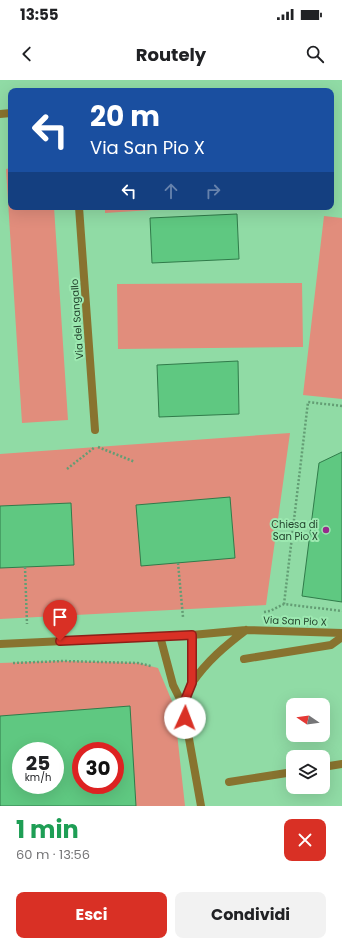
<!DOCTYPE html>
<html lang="it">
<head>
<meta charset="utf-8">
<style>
  :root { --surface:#fff; --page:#f2f2f2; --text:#202124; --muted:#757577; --accent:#d93025 }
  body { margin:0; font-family:Poppins,sans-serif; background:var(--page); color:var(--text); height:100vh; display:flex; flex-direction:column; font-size:15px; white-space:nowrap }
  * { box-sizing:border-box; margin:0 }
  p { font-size:13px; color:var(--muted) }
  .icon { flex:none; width:22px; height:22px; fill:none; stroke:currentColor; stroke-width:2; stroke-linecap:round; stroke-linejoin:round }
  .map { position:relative; height:726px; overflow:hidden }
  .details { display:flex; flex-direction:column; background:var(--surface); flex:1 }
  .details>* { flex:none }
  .top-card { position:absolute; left:8px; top:8px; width:326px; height:122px; border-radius:8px; box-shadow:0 4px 16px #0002; background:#1a4fa0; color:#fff; overflow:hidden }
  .needle { width:26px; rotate:283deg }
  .tools { position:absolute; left:286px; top:618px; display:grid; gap:8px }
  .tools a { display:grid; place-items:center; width:44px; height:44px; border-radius:8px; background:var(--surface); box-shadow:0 4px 16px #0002; font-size:20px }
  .speed { position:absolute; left:12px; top:662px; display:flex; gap:8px; font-size:20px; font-weight:700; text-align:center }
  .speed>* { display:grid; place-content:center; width:52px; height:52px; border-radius:50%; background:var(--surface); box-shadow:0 4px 16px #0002; line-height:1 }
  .speed small { font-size:10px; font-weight:400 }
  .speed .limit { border:6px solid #d22; background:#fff; color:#111 }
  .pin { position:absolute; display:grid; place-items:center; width:34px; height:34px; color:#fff; margin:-41px -17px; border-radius:50% 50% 50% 0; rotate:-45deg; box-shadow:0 0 4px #0007 }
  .pin .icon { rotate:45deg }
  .me { position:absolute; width:44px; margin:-22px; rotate:2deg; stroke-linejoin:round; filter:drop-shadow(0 0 3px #0008) }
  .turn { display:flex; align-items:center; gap:14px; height:84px; padding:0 16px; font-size:18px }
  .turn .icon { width:52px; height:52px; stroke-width:2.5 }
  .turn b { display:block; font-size:28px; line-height:34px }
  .lanes { display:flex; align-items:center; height:38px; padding:0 16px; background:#0003; justify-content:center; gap:20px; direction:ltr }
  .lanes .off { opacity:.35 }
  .round { display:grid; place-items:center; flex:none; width:42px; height:42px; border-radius:8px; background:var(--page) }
  .overview { display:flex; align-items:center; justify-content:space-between; height:68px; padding:0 16px }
  h1 { font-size:24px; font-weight:700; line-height:30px; color:#1e9e55 }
  .action { display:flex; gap:8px; margin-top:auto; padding:8px 16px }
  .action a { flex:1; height:46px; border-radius:8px; background:var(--accent); color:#fff; font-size:16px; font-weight:700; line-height:46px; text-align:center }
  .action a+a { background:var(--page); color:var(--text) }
  .status { display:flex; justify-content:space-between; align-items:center; height:28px; padding:0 20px; background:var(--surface); direction:ltr }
  .status svg { height:11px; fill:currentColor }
  header { display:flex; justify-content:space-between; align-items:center; height:52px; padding:0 16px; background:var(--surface); font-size:18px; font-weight:700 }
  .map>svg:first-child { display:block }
  .green { fill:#e18d7c; fill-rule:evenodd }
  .building { fill:#5fc881; stroke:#307b4a; fill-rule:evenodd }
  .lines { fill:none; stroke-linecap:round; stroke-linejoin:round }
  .path { stroke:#639d74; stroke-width:2.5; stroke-dasharray:2 2; stroke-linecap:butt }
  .lane { stroke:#88732f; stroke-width:8 }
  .street { stroke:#88732f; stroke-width:8 }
  .route-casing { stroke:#8d1f18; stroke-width:10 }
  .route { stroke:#d93025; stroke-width:7 }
  .poi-dot { fill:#972a8c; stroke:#9de9b1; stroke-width:1.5 }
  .labels { text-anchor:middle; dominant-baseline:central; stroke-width:4; stroke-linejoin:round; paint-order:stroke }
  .street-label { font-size:10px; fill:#1f3f29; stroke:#9de9b1 }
  .poi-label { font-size:10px; fill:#1f3f29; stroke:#9de9b1; text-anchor:end }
</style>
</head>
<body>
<div class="status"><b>13:55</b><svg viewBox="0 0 49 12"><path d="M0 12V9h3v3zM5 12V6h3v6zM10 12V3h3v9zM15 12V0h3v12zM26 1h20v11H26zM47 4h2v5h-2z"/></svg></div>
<header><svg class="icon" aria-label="back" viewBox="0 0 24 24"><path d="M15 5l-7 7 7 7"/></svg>Routely<svg class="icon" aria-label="search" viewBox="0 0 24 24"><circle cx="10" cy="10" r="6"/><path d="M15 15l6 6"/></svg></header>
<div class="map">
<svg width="342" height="726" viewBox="0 0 342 726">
  <rect width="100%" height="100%" fill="#90dba5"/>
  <path class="green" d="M11 88V127H54L68 340 22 343 6 89Z
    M105 127H197L105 133Z
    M324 136 342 138V319L303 315Z
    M302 203 303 267 118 269 117 204Z
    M290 353 266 525 0 539V374Z
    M63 581 138 583 158 588 174 626 185 726H0V583ZM21 671H55V705H21ZM81 671H115V705H81Z"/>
  <path class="building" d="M237 134 239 179 152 183 150 138Z
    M238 281 239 334 159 337 157 285Z
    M342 372V522L302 516 319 383Z
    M230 417 235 478 141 486 136 425Z
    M71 423 74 485 0 488V426Z
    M130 626 136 726H0V636ZM21 671H55V705H21ZM81 671H115V705H81Z"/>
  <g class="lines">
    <path class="path" d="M342 326 308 322 284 524 342 531
      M98 367 135 382
      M67 389 95 367
      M178 483 183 537
      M25 487 27 544
      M264 532 270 531 284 524
      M13 583 63 581 138 583 151 586"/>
    <path class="lane" d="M244 579 331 565 342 557
      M323 687 342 684
      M229 702 293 692"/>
    <path class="street" d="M0 34 11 33
      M79 127 95 350
      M160 556 173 605 183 625 201 726
      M0 564 192 555 246 550 342 553
      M192 603C207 581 225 566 246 550
      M183 625 192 603V555"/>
  </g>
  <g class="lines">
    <g class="route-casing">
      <path id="route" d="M60 561 192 555V603L183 625 185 638"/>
    </g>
    <use href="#route" class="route"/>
  </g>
  <circle class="poi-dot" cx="326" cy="450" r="4"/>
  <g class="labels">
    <g class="street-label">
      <text transform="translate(77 239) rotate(-94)">Via del Sangallo</text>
      <text transform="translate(295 541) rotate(2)">Via San Pio X</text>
    </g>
    <g class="poi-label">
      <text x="318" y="444">Chiesa di<tspan x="318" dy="12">San Pio X</tspan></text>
    </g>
  </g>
</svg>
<div class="tools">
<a><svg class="needle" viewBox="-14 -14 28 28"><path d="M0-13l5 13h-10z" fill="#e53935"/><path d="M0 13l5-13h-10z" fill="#757577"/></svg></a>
<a><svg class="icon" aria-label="layers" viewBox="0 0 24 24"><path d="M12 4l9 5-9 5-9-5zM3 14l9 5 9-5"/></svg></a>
</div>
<div class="speed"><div>25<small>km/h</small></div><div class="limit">30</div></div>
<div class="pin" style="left:60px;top:561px;background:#d93025"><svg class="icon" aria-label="arrive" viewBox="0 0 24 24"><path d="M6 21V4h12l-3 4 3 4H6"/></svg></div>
<svg class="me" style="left:185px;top:638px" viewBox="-20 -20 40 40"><circle r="19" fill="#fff"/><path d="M0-13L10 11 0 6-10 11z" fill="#d93025"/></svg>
<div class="top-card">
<div class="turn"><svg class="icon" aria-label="left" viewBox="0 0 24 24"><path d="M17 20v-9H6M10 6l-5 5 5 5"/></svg><div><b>20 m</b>Via San Pio X</div></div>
<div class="lanes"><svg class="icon" aria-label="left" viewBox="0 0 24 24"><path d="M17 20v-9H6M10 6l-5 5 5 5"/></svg><svg class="icon off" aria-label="ahead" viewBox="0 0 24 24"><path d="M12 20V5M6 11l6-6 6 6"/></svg><svg class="icon off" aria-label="right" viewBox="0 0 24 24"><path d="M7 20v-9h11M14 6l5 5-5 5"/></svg></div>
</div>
</div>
<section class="details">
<div class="overview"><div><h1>1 min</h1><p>60 m · 13:56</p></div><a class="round" style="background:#d93025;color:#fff"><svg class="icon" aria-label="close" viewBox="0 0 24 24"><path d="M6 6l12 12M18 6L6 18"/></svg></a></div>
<div class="action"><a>Esci</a><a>Condividi</a></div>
</section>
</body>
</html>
